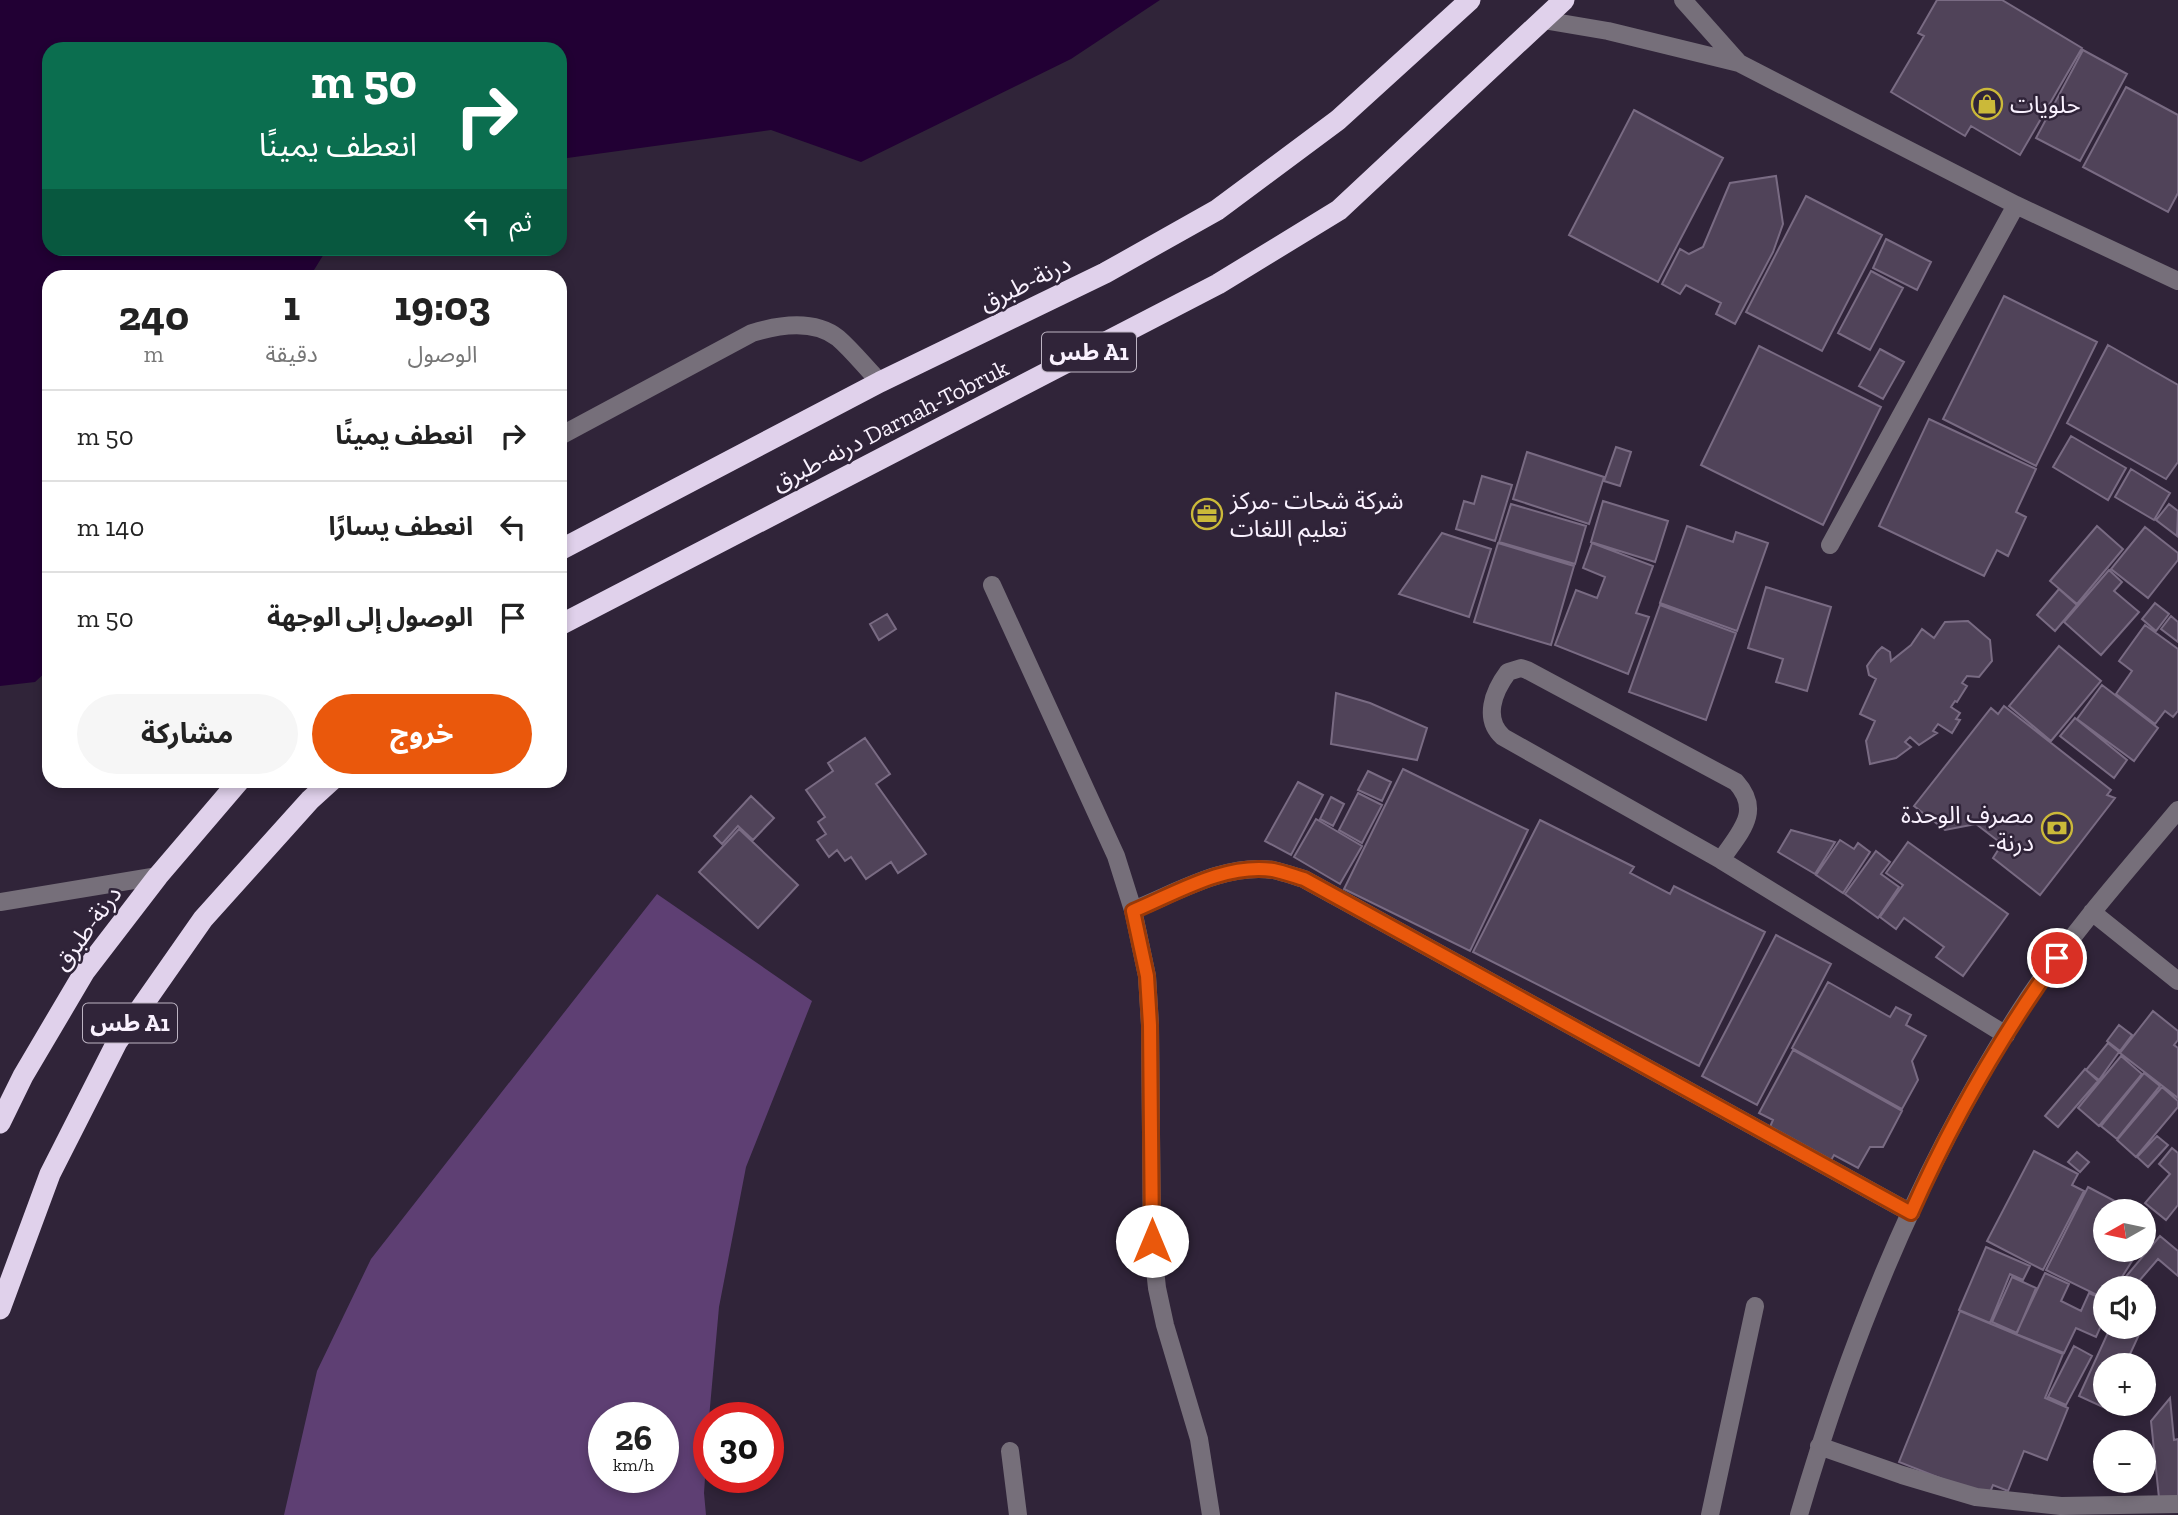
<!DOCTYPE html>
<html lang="ar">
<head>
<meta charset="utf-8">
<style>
  :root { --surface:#fff; --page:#f6f6f6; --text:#222; --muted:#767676; --line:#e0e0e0; --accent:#ea580c }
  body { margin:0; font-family:"Zilla Slab","Noto Sans Arabic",serif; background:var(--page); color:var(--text); direction:rtl; height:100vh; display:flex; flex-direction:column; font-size:26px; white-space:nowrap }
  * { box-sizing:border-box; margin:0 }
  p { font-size:23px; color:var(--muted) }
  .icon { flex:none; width:38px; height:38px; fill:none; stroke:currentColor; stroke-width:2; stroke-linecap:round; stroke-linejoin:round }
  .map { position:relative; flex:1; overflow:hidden; direction:ltr }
  .sheet { position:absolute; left:42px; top:270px; width:525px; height:518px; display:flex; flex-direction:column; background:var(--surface); border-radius:21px; box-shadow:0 4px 10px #0003; direction:rtl }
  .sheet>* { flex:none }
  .top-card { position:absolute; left:42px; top:42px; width:525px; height:214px; border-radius:21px; box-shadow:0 4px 10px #0003; direction:rtl; background:#0b6e4f; color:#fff; overflow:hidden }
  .needle { width:46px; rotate:261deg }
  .buttons { position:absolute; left:2093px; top:1199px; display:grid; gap:14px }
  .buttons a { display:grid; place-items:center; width:63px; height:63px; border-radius:50%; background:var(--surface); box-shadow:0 4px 10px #0003; font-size:35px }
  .speed { position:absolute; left:588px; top:1402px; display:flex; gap:14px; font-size:35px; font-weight:700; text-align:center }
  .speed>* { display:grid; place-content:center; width:91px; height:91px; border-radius:50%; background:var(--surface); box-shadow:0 4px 10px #0003; line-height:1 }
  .speed small { font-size:18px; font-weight:400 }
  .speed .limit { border:10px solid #d22; background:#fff; color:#111 }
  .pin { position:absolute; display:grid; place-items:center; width:60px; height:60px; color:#fff; margin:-30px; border:4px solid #fff; border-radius:50%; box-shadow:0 2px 7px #0007 }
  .me { position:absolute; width:77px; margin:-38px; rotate:0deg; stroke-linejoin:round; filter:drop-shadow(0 0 5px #0008) }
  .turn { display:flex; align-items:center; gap:24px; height:147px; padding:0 35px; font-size:32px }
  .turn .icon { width:91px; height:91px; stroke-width:2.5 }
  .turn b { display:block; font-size:49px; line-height:60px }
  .then { display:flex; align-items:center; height:66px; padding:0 35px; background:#0003; gap:14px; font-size:26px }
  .eta { display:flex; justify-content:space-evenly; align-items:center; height:119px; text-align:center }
  .eta b { font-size:42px; font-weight:700; line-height:49px }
  .action { display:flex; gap:14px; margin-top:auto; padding:14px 35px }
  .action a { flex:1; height:80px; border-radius:42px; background:var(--accent); color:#fff; font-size:28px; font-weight:700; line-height:80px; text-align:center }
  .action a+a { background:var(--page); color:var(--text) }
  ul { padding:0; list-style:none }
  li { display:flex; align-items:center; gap:21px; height:91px; padding:0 35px; border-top:2px solid var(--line) }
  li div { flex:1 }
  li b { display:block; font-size:26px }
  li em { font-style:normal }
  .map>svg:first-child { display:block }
  .green { fill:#5e3f73; fill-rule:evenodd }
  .water { fill:#220034 }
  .building { fill:#504359; stroke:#796b83; stroke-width:2 }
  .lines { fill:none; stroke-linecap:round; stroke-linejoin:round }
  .minor { stroke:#766f7a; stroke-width:18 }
  .highway { stroke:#e0d1eb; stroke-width:21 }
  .route-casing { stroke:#983908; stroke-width:18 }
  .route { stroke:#ea580c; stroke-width:12 }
  .labels { text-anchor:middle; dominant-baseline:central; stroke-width:5; stroke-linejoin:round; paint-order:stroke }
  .shield { fill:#302439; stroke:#bdb4c3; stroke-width:2 }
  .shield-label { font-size:23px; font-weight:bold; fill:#f9f1fe }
  .poi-label { font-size:24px; fill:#f9f1fe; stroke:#302439; text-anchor:start }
  .street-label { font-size:24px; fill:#f9f1fe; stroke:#302439 }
</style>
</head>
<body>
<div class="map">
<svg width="2178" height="1515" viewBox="0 0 2178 1515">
  <rect width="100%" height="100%" fill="#302439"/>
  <path class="green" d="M657 894 812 1001 746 1167 719 1307 709 1418 704 1493 706 1515H284L317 1371 371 1259ZM604 1418H663V1477H604Z"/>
  <path class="water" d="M0 0H1160L1071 59 861 162 771 130 560 159V49H49V248L327 249 314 270 313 276H49V669L35 682 0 686Z"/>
  <path class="building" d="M1937 0H2002L2082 48 2020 155 1971 126 1965 136 1891 92 1924 36 1918 33Z
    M2083 50 2127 74 2080 161 2036 138Z
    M2126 87 2178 115V193L2168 212 2083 167Z
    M1634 110 1723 158 1658 282 1569 235Z
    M1776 176 1783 224 1773 252 1735 324 1716 314 1721 303 1686 285 1680 294 1662 284 1680 249 1689 254 1703 247 1730 183Z
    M1806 196 1882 235 1822 351 1746 312Z
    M1886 239 1931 262 1917 290 1873 268Z
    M1871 271 1903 288 1870 350 1838 333Z
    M2004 296 2097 342 2036 466 1943 419Z
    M2108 345 2178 385V462L2166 479 2067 423Z
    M1759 346 1881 407 1823 525 1701 465Z
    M1880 349 1904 362 1883 399 1859 386Z
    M1929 419 2036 469 2016 512 2026 517 2008 556 1997 550 1984 576 1879 526Z
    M2071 436 2126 468 2108 500 2053 467Z
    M1616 447 1631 452 1620 486 1604 481Z
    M1527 452 1604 477 1589 524 1513 499Z
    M2131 469 2170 493 2154 520 2115 497Z
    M1482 476 1512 485 1495 541 1456 529 1464 501 1474 504Z
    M1603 501 1668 521 1655 562 1591 542Z
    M1511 504 1586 526 1575 564 1499 542Z
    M2169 504 2178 511 2177 536 2156 520Z
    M1687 526 1733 542 1736 532 1768 543 1737 631 1660 603Z
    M2097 526 2123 549 2077 604 2050 581Z
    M2145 527 2178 553V560L2148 598 2111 569Z
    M1442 533 1491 549 1469 617 1399 594Z
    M1498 543 1574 566 1551 645 1474 622Z
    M1592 543 1653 566 1636 613 1649 617 1628 674 1555 645 1576 590 1597 598 1605 577 1583 568Z
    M2109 570 2122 582 2114 591 2139 612 2101 655 2064 622Z
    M1766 587 1831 607 1807 691 1776 682 1783 659 1748 648Z
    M2059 589 2077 605 2055 631 2037 615Z
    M2155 603 2169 614 2156 631 2142 619Z
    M1660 605 1736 633 1706 720 1629 692Z
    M887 614 896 629 879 640 870 624Z
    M2171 616 2178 622V642L2161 629Z
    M1968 621 1990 640 1992 661 1979 677 1967 676 1962 683 1967 686 1957 702 1955 701 1951 707 1960 713 1956 719 1960 720 1952 733 1938 724 1933 731 1937 733 1919 745 1910 737 1905 742 1911 747 1896 758 1870 764 1866 741 1875 721 1860 714 1876 679 1869 675 1867 666 1877 652 1882 647 1890 652 1891 661 1911 645 1922 629 1934 638 1945 622Z
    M2145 625 2178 649V711L2173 717 2165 711 2155 724 2116 694 2132 671 2119 661Z
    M2059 646 2101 681 2051 741 2009 706Z
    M2102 685 2158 728 2134 761 2077 719Z
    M1336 693 1370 703 1427 728 1417 760 1331 744Z
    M2004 706 2111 790 2107 795 2115 798 2040 895 1993 858 2002 844 1976 824 1945 830 1914 806 1991 708 1998 714Z
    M2075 718 2127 760 2114 778 2060 736Z
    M865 738 890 774 876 784 926 854 898 873 891 862 866 879 851 857 845 861 837 850 829 857 817 840 826 834 818 822 825 817 806 790 833 771 828 763Z
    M1403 769 1528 830 1470 951 1344 889Z
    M1368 771 1391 782 1382 801 1358 790Z
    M1298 782 1323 795 1291 855 1265 841Z
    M1358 793 1382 805 1362 843 1339 830Z
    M751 796 774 818 753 840 738 826 722 844 714 836Z
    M1331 797 1344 804 1333 826 1320 819Z
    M1316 819 1362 846 1340 884 1294 857Z
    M1540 820 1634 867 1630 873 1670 894 1674 886 1765 932 1699 1066 1473 952Z
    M739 829 798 885 758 928 699 872Z
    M1791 830 1835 842 1815 874 1778 852Z
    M1840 840 1854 849 1858 843 1870 852 1843 893 1816 875Z
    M1908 842 2008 914 1963 976 1936 957 1944 947 1904 918 1896 929 1880 917 1903 885 1886 873Z
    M1876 851 1890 862 1881 874 1899 887 1878 918 1845 894Z
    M1776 935 1831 964 1757 1105 1702 1076Z
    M1828 982 1890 1017 1896 1007 1911 1015 1906 1025 1926 1036 1912 1061 1918 1080 1902 1109 1792 1048Z
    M2153 1011 2178 1031V1040L2174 1045 2178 1048V1098L2120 1053Z
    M2119 1025 2132 1035 2120 1051 2107 1041Z
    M2108 1043 2119 1052 2099 1080 2086 1070Z
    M1793 1050 1902 1111 1883 1147H1870L1858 1168 1834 1155 1830 1162 1769 1129 1773 1120 1759 1113Z
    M2121 1056 2142 1074 2099 1126 2078 1108Z
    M2085 1069 2098 1081 2058 1127 2045 1116Z
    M2144 1073 2160 1086 2117 1139 2101 1126Z
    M2162 1087 2178 1101V1107L2136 1157 2117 1140Z
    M2157 1136 2168 1145 2148 1167 2137 1157Z
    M2172 1148 2178 1153V1205L2166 1220 2145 1203 2170 1174 2159 1164Z
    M2034 1151 2078 1174 2072 1185 2084 1191 2043 1270 1987 1241Z
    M2077 1152 2089 1162 2080 1172 2068 1162Z
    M2088 1187 2128 1208 2127 1211H2105V1250H2139L2115 1288H2105V1299L2046 1270Z
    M2160 1236 2178 1251V1276L2158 1259 2133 1288 2123 1280Z
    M1986 1247 2030 1266 2023 1280 2010 1274 1990 1323 1959 1310Z
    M2045 1273 2069 1284 2061 1301 2081 1311 2089 1293 2105 1300V1317L2096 1337 2076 1328 2064 1353 2016 1334Z
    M2012 1277 2036 1288 2017 1333 1992 1322Z
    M1960 1311 2063 1354 2045 1398 2068 1408 2047 1460 2024 1451 2008 1491 1993 1485 1988 1497 1899 1462Z
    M2111 1326H2143L2125 1365H2105V1404H2107L2105 1408 2079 1396Z
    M2074 1346 2092 1356 2066 1405 2048 1397Z
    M2170 1398 2174 1440 2178 1439V1497L2159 1498 2151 1421Z"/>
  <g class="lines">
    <path class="minor" d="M1683 0 1739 63
      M1543 20 1608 31 1739 63 2016 205 2178 281
      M560 436 752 333C778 325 814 319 838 338 853 351 866 368 880 382
      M1830 545 2016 205
      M992 585 1116 856 1133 910 1147 976 1150 1025 1152 1241 1157 1288 1165 1325 1199 1439 1211 1515
      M1721 860C1739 833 1763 812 1736 782L1527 670 1521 668 1508 672C1493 692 1483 719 1503 737L1721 860 2006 1035
      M0 902 158 876
      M1133 910C1176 893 1225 863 1273 870 1283 872 1294 876 1304 879L1911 1213
      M2092 912 2178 981
      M1819 1446 1902 1475 1976 1497 2061 1506 2178 1504
      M1010 1451 1018 1515
      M1710 1515 1755 1306
      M1799 1515C1852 1333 1924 1156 2029 997 2074 930 2127 871 2178 810"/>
    <path class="highway" d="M560 550 880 382 1105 273 1217 210 1338 120 1470 0
      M560 625 1218 284 1339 210 1564 0
      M0 1123 23 1076 85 971 158 876 240 780
      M0 1309 50 1174 117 1042 203 919 310 800 332 780"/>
  </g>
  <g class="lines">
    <g class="route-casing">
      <path id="route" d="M1152 1241 1150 1025 1147 976 1133 911C1176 893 1225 863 1273 870 1283 872 1294 876 1304 879L1911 1213C1951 1123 2000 1038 2057 958"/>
    </g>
    <use href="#route" class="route"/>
  </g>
  <defs>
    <g id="shop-ring" transform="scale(1.575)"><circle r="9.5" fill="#302439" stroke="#cbb939" stroke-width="1.5"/><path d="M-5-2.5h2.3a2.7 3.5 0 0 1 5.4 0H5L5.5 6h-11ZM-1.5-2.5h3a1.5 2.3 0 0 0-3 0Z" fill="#cbb939"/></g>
    <g id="office-ring" transform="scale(1.575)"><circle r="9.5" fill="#302439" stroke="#cbb939" stroke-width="1.5"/><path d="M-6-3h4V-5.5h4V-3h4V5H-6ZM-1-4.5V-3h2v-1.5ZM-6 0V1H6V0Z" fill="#cbb939"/></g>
    <g id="bank-ring" transform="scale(1.575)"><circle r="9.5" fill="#302439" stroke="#cbb939" stroke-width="1.5"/><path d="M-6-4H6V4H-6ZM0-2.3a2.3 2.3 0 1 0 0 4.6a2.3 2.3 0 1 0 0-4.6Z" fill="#cbb939"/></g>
  </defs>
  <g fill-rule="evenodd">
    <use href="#shop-ring" x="1987" y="104"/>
    <use href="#office-ring" x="1207" y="514"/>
    <use href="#bank-ring" x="2057" y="828"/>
  </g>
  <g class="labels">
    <g class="shield">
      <rect x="1042" y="332.5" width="94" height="39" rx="5"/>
      <rect x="83" y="1003.5" width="94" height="39" rx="5"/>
    </g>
    <g class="shield-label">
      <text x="1089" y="352">طس A1</text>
      <text x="130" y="1023">طس A1</text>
    </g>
    <g class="poi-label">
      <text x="2010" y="104">حلويات</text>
      <text x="1230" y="500">شركة شحات -مركز<tspan x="1230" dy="28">تعليم اللغات</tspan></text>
      <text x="2034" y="814" text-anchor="end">مصرف الوحدة<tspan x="2034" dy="28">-درنة</tspan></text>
    </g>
    <g class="street-label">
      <text transform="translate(1025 283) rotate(-26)">درنة-طبرق</text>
      <text transform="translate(890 425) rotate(-27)">درنه-طبرق Darnah-Tobruk</text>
      <text transform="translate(87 928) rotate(-54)">درنة-طبرق</text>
    </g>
  </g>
</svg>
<div class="buttons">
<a><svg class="needle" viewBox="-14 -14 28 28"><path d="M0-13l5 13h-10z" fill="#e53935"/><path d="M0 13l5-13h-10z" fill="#767676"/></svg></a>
<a><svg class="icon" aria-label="sound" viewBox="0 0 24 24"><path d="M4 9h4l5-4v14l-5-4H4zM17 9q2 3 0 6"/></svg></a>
<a>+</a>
<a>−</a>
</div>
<div class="speed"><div>26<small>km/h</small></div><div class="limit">30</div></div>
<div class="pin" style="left:2057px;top:958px;background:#d93025"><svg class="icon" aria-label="arrive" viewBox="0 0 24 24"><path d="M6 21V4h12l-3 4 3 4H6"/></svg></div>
<svg class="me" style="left:1152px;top:1241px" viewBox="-20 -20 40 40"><circle r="19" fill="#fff"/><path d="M0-13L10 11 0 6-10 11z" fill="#ea580c"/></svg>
<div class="top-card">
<div class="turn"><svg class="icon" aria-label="right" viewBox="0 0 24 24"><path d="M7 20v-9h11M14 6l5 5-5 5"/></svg><div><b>50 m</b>انعطف يمينًا</div></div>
<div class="then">ثم<svg class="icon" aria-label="left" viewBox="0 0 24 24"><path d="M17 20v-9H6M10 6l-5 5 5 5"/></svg></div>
</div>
<section class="sheet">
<div class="eta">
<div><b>19:03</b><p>الوصول</p></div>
<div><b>1</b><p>دقيقة</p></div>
<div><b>240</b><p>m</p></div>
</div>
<ul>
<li><svg class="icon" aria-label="right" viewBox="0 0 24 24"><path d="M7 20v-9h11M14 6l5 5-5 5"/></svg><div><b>انعطف يمينًا</b></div><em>50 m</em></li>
<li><svg class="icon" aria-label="left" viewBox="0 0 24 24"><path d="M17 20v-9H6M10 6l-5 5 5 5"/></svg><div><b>انعطف يسارًا</b></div><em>140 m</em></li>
<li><svg class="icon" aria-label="arrive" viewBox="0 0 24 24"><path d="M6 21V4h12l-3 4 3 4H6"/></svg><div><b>الوصول إلى الوجهة</b></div><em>50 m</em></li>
</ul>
<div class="action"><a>خروج</a><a>مشاركة</a></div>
</section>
</div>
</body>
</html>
